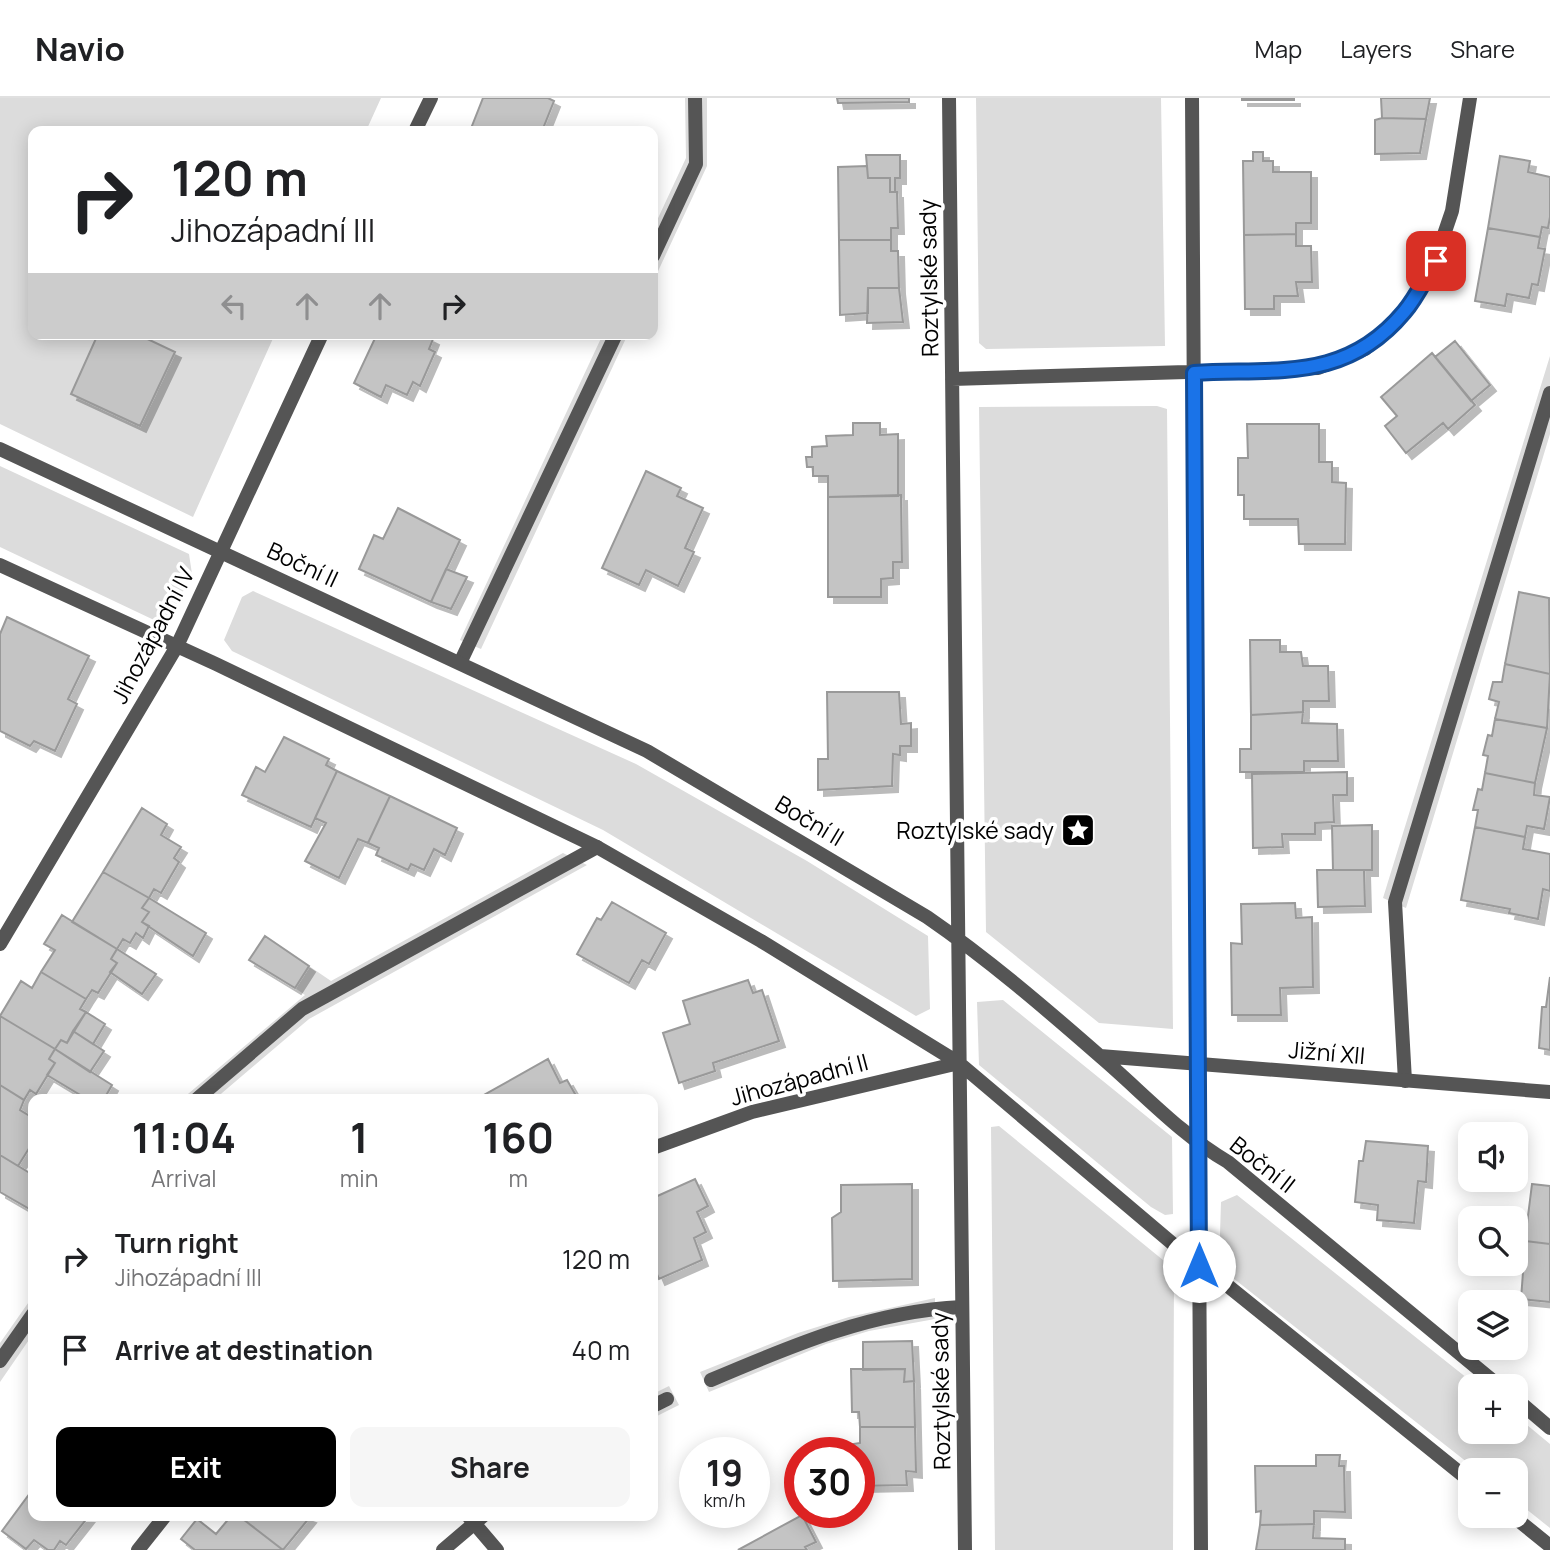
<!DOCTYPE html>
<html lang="en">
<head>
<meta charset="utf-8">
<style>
  :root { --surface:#fff; --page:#f6f6f6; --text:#202124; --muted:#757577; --line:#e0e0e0; --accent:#000 }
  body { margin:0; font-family:Manrope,sans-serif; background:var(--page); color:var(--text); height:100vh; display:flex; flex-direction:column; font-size:26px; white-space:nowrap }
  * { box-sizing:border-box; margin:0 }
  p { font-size:23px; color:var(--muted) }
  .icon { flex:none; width:38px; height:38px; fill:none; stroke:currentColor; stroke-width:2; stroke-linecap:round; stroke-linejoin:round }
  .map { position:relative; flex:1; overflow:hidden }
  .sheet { position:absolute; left:28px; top:996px; width:630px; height:427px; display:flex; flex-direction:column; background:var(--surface); border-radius:14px; box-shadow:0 4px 18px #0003 }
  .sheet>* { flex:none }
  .guide { position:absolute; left:28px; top:28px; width:630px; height:214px; border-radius:14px; box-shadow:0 4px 18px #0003; background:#fff; color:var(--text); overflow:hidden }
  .fabs { position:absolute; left:1458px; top:1024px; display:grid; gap:14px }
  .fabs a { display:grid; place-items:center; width:70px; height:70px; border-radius:14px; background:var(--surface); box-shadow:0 4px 18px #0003; font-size:35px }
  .speed { position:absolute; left:679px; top:1339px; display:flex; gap:14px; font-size:35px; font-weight:700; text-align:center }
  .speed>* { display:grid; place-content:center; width:91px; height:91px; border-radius:50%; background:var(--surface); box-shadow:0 4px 18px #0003; line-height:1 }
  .speed small { font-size:18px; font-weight:400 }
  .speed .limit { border:10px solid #d22; background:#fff; color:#111 }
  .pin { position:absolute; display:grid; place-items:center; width:60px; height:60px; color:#fff; margin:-30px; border-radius:14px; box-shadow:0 4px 10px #0006 }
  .me { position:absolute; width:77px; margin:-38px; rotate:0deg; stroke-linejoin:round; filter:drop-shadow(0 0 5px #0008) }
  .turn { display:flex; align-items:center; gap:24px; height:147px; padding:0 28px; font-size:32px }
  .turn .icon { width:91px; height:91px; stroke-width:2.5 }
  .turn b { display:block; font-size:49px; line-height:60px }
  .lanes { display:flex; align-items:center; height:66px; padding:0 28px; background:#0003; justify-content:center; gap:35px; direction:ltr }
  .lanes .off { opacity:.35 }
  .eta { display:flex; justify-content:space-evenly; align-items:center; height:119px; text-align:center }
  .eta b { font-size:42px; font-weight:700; line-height:49px }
  .primary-button { display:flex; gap:14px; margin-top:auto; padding:14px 28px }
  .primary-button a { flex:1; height:80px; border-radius:14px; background:var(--accent); color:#fff; font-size:28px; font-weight:700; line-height:80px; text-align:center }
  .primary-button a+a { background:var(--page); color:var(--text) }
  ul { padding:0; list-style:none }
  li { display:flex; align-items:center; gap:21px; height:91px; padding:0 28px }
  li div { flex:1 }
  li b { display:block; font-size:26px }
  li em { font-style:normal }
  header { display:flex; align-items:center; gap:42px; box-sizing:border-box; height:98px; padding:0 35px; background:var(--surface); border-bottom:2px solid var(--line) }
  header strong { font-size:33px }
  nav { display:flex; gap:38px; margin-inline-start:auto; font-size:24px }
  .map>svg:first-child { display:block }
  .green { fill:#dcdcdc }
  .building { fill:#c4c4c4; stroke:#999; stroke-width:2; filter:url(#shadow) }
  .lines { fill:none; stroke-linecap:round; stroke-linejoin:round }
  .service { stroke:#555; stroke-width:14 }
  .minor { stroke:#555; stroke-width:14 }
  .route-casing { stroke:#114b97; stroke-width:18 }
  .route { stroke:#1a73e8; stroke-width:12 }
  .labels { text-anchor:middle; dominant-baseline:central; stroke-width:7; stroke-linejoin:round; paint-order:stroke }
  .street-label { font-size:23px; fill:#000; stroke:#fff }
  .poi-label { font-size:23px; fill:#000; stroke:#fff; text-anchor:end }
</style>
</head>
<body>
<header>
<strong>Navio</strong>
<nav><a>Map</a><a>Layers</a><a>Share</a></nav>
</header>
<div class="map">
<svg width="1550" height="1452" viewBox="0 0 1550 1452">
  <defs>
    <filter id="shadow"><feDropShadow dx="6" dy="6" stdDeviation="0" flood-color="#0004"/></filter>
  </defs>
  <rect width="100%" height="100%" fill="#fff"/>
  <path class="green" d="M0 0H381L366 33H33V236H98L71 296 140 328 174 254 137 236H275L193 419 0 326Z
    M685 0H707V68L653 184V131L686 60Z
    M976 0H1161L1165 248 986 251 979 245Z
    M603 236H628L481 551 460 542Z
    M1550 258V336L1406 810 1383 800Z
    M1157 308 1167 311 1173 931 1099 925 986 834 979 309Z
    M0 368 189 456 192 476 169 521 154 522 0 449Z
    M253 493 636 666 807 763 928 838 930 911 916 918 603 732 232 553 224 542 242 499Z
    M563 755 587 767 309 921 215 1001H182L305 897 295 890 309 868 331 883Z
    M1003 902 1172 1039 1173 1116 1165 1117 1151 1109 979 967 977 904Z
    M999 1028 1174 1171 1173 1452H995L991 1029Z
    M1237 1097 1477 1288H1470V1334H1516V1318L1550 1346V1430L1516 1403V1372H1477L1219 1169 1221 1104Z
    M33 1198V1236L0 1284V1245Z
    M935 1200V1221L869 1233 826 1246 709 1294 700 1274 798 1235 849 1219Z
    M669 1288 679 1307 653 1320V1296Z"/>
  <path class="building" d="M483 0H548L554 3 542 33H470Z
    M837 0H909V4L838 5Z
    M1242 0H1294V2H1242Z
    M1381 0H1430L1426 21 1382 20Z
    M1382 20 1426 21 1420 55 1375 56V22Z
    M1253 54H1263V63H1273V74H1311V125H1296V136L1244 137 1243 63H1253Z
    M866 57H900V80H895V94H890V80H868Z
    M1500 58 1530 63 1528 74 1550 79V119L1548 130 1542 129 1540 139 1488 130Z
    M867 68 868 80H890V94H897L898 130H891V142H839L838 69Z
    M1488 130 1540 139 1538 150 1545 151 1538 187 1532 186 1529 200 1507 196 1505 208 1475 203Z
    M1296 136V148H1311L1312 184H1296L1298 198H1274V211H1245L1244 137Z
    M839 142H891V153H898L899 190H868V215L840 217Z
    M868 190H899L903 224 867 225Z
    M98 236H137L175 254 140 328 71 296Z
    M377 236H423L433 241 429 251 435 254 420 288 413 284 407 297 386 287 381 299 354 285Z
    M1455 243 1490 287 1471 303 1435 259Z
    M1432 255 1475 307 1448 331 1443 325 1406 355 1385 328 1397 318 1381 299Z
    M853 325H880V337L898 336V398L828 399V378H813V369H807L806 359H812V349L827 348 826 338 853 337Z
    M1247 326H1319V364H1332V384L1346 385 1345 446H1299L1298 421H1244V397H1238V360H1248Z
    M646 373 681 390 677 398 703 410 685 450 694 454 678 488 646 472 639 487 602 470Z
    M901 397 902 464H893V480L881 481V499H828V399Z
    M398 410 460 442 431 504 359 471 374 437 383 441Z
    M446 471 467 479 451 511 431 504Z
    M1519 494 1549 500 1550 576 1505 566Z
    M7 519 89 558 68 601 77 606 55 653 34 643 30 648 0 633V536Z
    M1250 542H1280V554H1301L1303 568H1328L1329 603H1303V614L1251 617Z
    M1505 566 1550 576 1547 630 1495 621 1499 604 1489 601 1493 584H1502Z
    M827 594H899L901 626 911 625V648H900V657L893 656 892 688 818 692V661H828Z
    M1303 614 1302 625 1337 626 1338 663H1304V674H1240V651H1251V617Z
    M1495 621 1547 630 1535 685 1485 675 1488 658 1483 657 1488 637 1492 638Z
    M284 639 329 661 326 667 337 673 311 729 242 697 256 669 265 674Z
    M337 673 390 698 368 745 358 741 339 780 305 763 326 725 315 720Z
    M1347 674V697H1333L1334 724 1315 725V736H1282L1283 749 1253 750 1252 676Z
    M1485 675 1535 685 1534 697 1550 699 1544 731 1527 728 1525 739 1475 729 1478 712H1473L1478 691 1482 692Z
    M390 698 457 730 445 757 434 751 424 772 411 766 408 772 376 757 379 750 368 745Z
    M142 710 167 726 161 737 181 749 174 760 179 764 161 795 154 791 149 800 103 774Z
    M1372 727V772H1333L1332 728Z
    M1475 729 1525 739 1523 751 1550 756V793L1543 791 1538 821 1509 815 1510 811 1461 802Z
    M1317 772H1364L1365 808 1318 809Z
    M103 774 149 800 142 810 149 814 142 824 149 828 143 840 136 835 130 845 123 841 117 851 72 824Z
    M149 800 206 835 193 858 142 824 149 814 142 810Z
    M612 804 666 835 649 866 642 862 629 885 577 856 597 820 601 822Z
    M1295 805 1296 820 1312 819 1313 889 1280 890 1281 917H1232L1231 845 1242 846 1241 806Z
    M62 817 117 851 111 861 117 865 98 895 92 892 86 901 41 874 55 852 44 846Z
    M265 838 309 868 295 890 249 862Z
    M117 851 156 876 142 896 110 874 117 865 111 861Z
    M41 874 86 901 80 911 86 914 67 945 61 942 55 951 0 918 21 883 32 890Z
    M1550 879V952L1539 950 1542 909H1546Z
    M748 882 753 895 762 892 779 943 713 965 715 973 679 985 663 935 690 926 683 903Z
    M86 914 105 926 93 946 73 933Z
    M0 918 55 951 49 961 55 965 36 996 30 992 24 1002 0 987Z
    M73 933 104 953 90 974 55 951 61 942 67 945Z
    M55 951 112 987 104 1001H87L47 977 55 965 49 961Z
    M548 961 560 985 567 982 578 1001H486L484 997Z
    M0 987 24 1002 20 1012 33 1020V1044L18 1068 0 1057Z
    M1366 1043 1428 1048 1426 1084 1418 1083 1414 1125 1377 1122 1378 1107 1355 1104 1359 1063H1363Z
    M0 1057 33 1077V1113L0 1094Z
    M695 1081 708 1108 697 1114 706 1134 694 1140 702 1162 659 1181 653 1167V1100Z
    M912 1086V1181L833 1183 832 1120 841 1114V1087Z
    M1532 1086 1550 1088V1146L1516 1142V1125L1527 1126Z
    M1516 1142 1550 1146V1204L1521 1201 1524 1161 1516 1159Z
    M912 1243 914 1283 904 1284 905 1271 863 1272V1244Z
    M851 1271H905L904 1284 914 1283 915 1329H860L859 1314H852Z
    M860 1329H915L916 1374 906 1373 907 1387 859 1388V1354H854L853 1346 860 1345Z
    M1316 1357H1340L1339 1368H1344L1345 1414 1314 1413V1426L1260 1427 1261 1413 1256 1414 1255 1368H1316Z
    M33 1391V1418L88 1419 66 1447 60 1443 54 1452H48L34 1442 26 1451 2 1433Z
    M802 1417 816 1444 805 1449 807 1452H738Z
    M231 1418H239L283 1452H195L181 1441 197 1421 216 1436Z
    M239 1418H307L310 1419 283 1452Z
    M1314 1426 1313 1440 1345 1441V1452H1256L1260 1427Z"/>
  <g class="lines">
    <path class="service" d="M653 158 696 66 695 0
      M460 565 616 236
      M1405 983 1395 804 1550 295
      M197 1001 302 911 597 749
      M0 1263 33 1216
      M711 1282C793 1247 873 1213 962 1209
      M653 1308 667 1301
      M443 1452 483 1418"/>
    <path class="minor" d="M949 0 965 1452
      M1192 0 1201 1452
      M415 33 431 0
      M952 281 1318 270 1365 251 1405 214 1435 163 1452 113 1470 0
      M0 351 647 653 927 819C988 861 1045 910 1101 959 1143 995 1180 1036 1228 1064L1499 1288
      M0 467 216 566 597 749 761 843 959 965 1199 1168 1228 1188 1470 1383
      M0 846 177 548 322 236
      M1100 958 1550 994
      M653 1050 752 1014 959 965
      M1516 1301 1550 1330
      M468 1418 497 1452
      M1513 1418 1550 1448
      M138 1452 165 1418"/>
  </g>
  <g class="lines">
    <g class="route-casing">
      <path id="route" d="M1199 1168 1194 275C1276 270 1345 285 1404 214 1417 199 1425 180 1436 163"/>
    </g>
    <use href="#route" class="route"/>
  </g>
  <defs>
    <g id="sight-square" transform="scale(1.75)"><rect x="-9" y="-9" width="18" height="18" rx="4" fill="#000" stroke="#fff"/><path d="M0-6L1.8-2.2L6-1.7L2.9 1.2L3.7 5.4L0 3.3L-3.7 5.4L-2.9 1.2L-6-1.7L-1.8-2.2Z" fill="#fff"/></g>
  </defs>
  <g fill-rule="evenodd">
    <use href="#sight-square" x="1078" y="732"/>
  </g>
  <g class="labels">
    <g class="street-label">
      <text transform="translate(928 180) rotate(-91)">Roztylské sady</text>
      <text transform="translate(303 466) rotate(25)">Boční II</text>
      <text transform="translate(152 537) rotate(-62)">Jihozápadní IV</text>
      <text transform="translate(810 722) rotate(31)">Boční II</text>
      <text transform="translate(1327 954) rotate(5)">Jižní XII</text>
      <text transform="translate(799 981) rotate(-15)">Jihozápadní II</text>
      <text transform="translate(1263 1066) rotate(38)">Boční II</text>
      <text transform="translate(940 1293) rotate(-91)">Roztylské sady</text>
    </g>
    <g class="poi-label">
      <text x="1054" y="732">Roztylské sady</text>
    </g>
  </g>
</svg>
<div class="fabs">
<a><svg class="icon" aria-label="sound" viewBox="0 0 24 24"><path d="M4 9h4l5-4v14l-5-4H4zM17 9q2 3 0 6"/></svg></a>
<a><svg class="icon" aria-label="search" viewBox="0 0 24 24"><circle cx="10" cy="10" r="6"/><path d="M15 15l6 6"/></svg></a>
<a><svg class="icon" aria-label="layers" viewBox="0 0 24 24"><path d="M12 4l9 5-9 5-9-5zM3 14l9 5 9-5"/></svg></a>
<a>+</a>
<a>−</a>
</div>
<div class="speed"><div>19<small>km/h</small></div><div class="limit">30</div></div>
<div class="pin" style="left:1436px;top:163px;background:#d93025"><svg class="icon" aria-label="arrive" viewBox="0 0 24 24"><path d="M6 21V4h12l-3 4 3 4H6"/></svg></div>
<svg class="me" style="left:1199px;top:1168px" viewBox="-20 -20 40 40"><circle r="19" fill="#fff"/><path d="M0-13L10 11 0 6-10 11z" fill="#1a73e8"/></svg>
<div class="guide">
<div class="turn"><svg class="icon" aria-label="right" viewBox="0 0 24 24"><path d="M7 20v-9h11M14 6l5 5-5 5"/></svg><div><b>120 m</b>Jihozápadní III</div></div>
<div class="lanes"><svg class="icon off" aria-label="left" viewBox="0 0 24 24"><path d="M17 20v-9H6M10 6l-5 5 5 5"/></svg><svg class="icon off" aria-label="ahead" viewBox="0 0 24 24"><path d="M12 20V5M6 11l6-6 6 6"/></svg><svg class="icon off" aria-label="ahead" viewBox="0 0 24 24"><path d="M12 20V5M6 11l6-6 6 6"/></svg><svg class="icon" aria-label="right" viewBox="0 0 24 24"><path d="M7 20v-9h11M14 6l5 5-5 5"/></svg></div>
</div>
<section class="sheet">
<div class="eta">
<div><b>11:04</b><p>Arrival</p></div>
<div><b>1</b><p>min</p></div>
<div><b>160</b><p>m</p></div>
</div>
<ul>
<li><svg class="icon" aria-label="right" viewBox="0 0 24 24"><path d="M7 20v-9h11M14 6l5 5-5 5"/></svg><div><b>Turn right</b><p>Jihozápadní III</p></div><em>120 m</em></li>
<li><svg class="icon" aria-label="arrive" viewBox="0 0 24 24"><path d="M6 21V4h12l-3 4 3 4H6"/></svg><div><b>Arrive at destination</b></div><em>40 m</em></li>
</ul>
<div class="primary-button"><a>Exit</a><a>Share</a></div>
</section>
</div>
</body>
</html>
